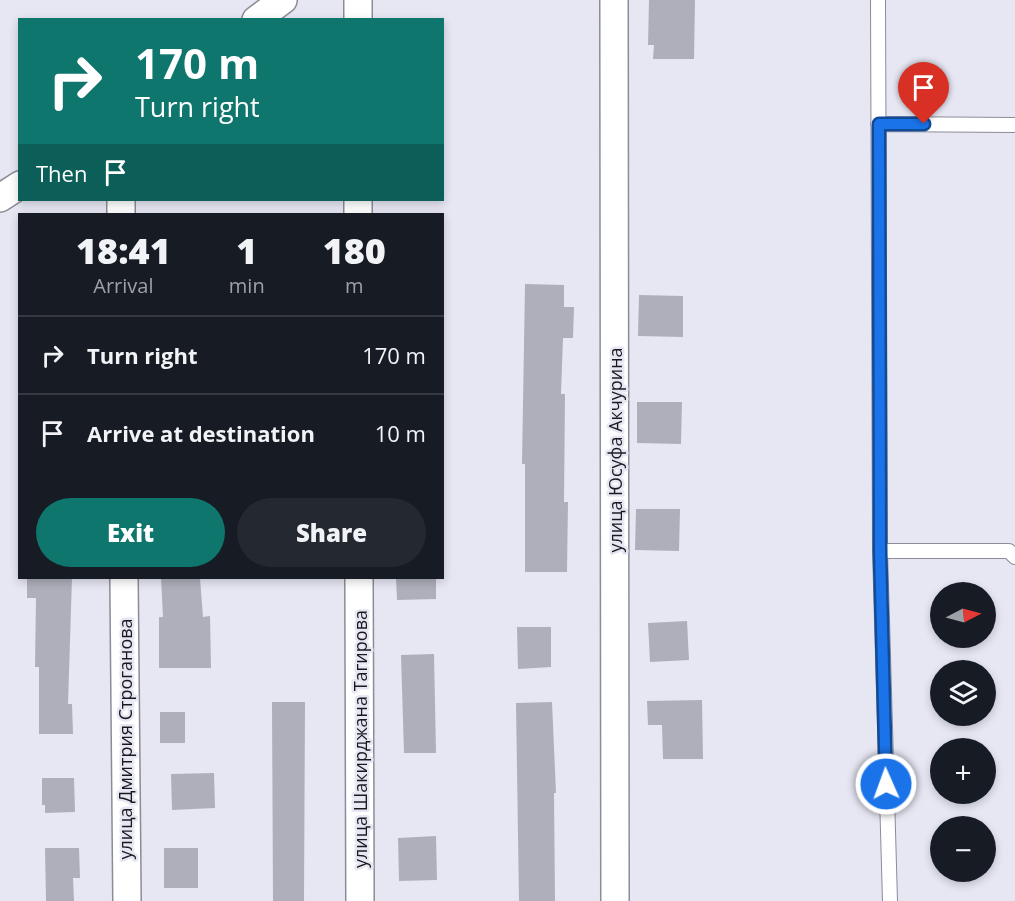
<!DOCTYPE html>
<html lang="en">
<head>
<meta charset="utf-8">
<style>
  :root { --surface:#171b24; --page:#242831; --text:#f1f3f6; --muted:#9ea1a6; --line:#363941; --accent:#0f766e }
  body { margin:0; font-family:"Open Sans",sans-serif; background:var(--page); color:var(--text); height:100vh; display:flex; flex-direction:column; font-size:22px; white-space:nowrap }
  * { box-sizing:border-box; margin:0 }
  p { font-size:20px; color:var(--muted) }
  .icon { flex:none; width:33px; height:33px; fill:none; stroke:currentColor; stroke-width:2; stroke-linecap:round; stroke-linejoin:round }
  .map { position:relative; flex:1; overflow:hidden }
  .details { position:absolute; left:18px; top:213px; width:426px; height:366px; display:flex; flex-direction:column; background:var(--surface); border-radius:0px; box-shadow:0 3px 9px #0003 }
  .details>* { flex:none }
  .top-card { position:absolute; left:18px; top:18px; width:426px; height:183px; border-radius:0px; box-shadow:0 3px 9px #0003; background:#0f766e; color:#fff; overflow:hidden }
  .needle { width:39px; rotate:84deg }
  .tools { position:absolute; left:930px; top:582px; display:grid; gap:12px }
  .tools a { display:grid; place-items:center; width:66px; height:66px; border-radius:50%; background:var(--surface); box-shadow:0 3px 9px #0003; font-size:30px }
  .pin { position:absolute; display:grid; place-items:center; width:51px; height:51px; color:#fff; margin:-62px -26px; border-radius:50% 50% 50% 0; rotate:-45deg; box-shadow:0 0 6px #0007 }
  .pin .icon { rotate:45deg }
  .me { position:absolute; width:66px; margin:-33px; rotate:358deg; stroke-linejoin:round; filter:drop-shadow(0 0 4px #0008) }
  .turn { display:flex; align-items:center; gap:21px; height:126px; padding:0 18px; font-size:27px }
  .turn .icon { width:78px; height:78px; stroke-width:2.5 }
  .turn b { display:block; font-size:42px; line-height:51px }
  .then { display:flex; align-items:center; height:57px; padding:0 18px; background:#0003; gap:12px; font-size:22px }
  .eta { display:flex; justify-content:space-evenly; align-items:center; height:102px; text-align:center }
  .eta b { font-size:36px; font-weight:800; line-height:42px }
  .cta { display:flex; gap:12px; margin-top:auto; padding:12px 18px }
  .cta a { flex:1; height:69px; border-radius:36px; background:var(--accent); color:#fff; font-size:24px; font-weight:800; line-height:69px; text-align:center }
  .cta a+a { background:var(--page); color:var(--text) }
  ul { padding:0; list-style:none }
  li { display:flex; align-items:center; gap:18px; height:78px; padding:0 18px; border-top:2px solid var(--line) }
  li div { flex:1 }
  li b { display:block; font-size:22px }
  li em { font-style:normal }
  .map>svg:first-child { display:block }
  .building { fill:#afafbb }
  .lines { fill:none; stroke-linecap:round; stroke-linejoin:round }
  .lane-casing { stroke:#8c8c98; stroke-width:16 }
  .street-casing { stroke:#8c8c98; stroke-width:30 }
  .lane { stroke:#fff; stroke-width:14 }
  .street { stroke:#fff; stroke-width:27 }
  .route-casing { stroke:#114b97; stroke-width:15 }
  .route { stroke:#1a73e8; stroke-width:10 }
  .labels { text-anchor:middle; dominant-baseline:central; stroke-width:5; stroke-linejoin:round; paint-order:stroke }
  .street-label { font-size:18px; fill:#18181d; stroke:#e7e7f4 }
</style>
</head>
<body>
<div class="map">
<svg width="1015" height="901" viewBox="0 0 1015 901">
  <rect width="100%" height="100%" fill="#e7e7f4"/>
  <path class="building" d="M649 0H695L694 59H653L654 45H648Z
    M525 284 564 285V307H574L573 338H563L561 394H565L564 502H568L567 572H525V464H522Z
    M639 295 683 296V337L638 336Z
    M637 402H682L681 444 637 443Z
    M636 509H680L679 551 635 550Z
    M27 578H72L68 704H72L73 734H39V667H35L36 598H27Z
    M161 578H200L203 617 210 616 211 668H159V617H163Z
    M396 578H436V599L397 600Z
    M687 621 689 660 650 662 648 623Z
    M517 627H551V667L518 669Z
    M434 654 436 753H404L401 655Z
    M702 700 703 759H663L662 725H648L647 701Z
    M272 702H305L304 901H273Z
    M552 702 556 793H554L555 901H519L516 703Z
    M160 712H185V743H160Z
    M214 773 215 808 172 810 171 774Z
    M42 778H74L75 812 45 813V805H42Z
    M436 836 437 880 399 881 398 838Z
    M45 848H79L80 878H73L74 901H46Z
    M164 848H198V888H164Z"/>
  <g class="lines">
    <g class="lane-casing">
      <path id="lane" d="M878 0 880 551 890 901
        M878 124 1015 125
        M880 551H1009L1015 557"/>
    </g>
    <g class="street-casing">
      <path id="street" d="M358 0V20
        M614 0 615 901
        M256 20 283 0
        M0 198 20 185
        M121 200V214
        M358 200V214
        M124 578 127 901
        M359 578 360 901"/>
    </g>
    <use href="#lane" class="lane"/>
    <use href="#street" class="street"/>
  </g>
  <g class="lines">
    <g class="route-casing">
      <path id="route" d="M886 784 880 551 879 124H924"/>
    </g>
    <use href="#route" class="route"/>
  </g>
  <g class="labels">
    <g class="street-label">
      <text transform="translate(615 450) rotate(-90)">улица Юсуфа Акчурина</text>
      <text transform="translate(125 739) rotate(-90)">улица Дмитрия Строганова</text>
      <text transform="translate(360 739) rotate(-90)">улица Шакирджана Тагирова</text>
    </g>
  </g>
</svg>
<div class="tools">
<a><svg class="needle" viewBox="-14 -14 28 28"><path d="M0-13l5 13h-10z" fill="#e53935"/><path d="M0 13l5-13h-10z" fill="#9ea1a6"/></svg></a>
<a><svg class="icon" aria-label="layers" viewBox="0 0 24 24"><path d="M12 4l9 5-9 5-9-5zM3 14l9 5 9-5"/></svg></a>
<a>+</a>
<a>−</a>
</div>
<div class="pin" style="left:924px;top:124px;background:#d93025"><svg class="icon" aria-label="arrive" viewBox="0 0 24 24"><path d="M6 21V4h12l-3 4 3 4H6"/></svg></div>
<svg class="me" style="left:886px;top:784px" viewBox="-20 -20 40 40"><circle r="17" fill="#1a73e8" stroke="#fff" stroke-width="3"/><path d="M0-11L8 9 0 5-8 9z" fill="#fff"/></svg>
<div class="top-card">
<div class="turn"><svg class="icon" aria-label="right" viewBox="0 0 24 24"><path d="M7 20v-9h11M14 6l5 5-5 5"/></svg><div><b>170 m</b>Turn right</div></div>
<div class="then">Then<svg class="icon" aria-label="arrive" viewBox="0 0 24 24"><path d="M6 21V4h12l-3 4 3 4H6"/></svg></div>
</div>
<section class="details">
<div class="eta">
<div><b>18:41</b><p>Arrival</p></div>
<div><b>1</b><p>min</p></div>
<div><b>180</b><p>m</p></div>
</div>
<ul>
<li><svg class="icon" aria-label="right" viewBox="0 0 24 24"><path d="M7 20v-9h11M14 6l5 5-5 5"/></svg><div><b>Turn right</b></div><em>170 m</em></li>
<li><svg class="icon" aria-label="arrive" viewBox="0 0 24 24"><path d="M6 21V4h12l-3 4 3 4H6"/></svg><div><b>Arrive at destination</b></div><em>10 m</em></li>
</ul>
<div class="cta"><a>Exit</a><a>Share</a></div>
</section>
</div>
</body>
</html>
